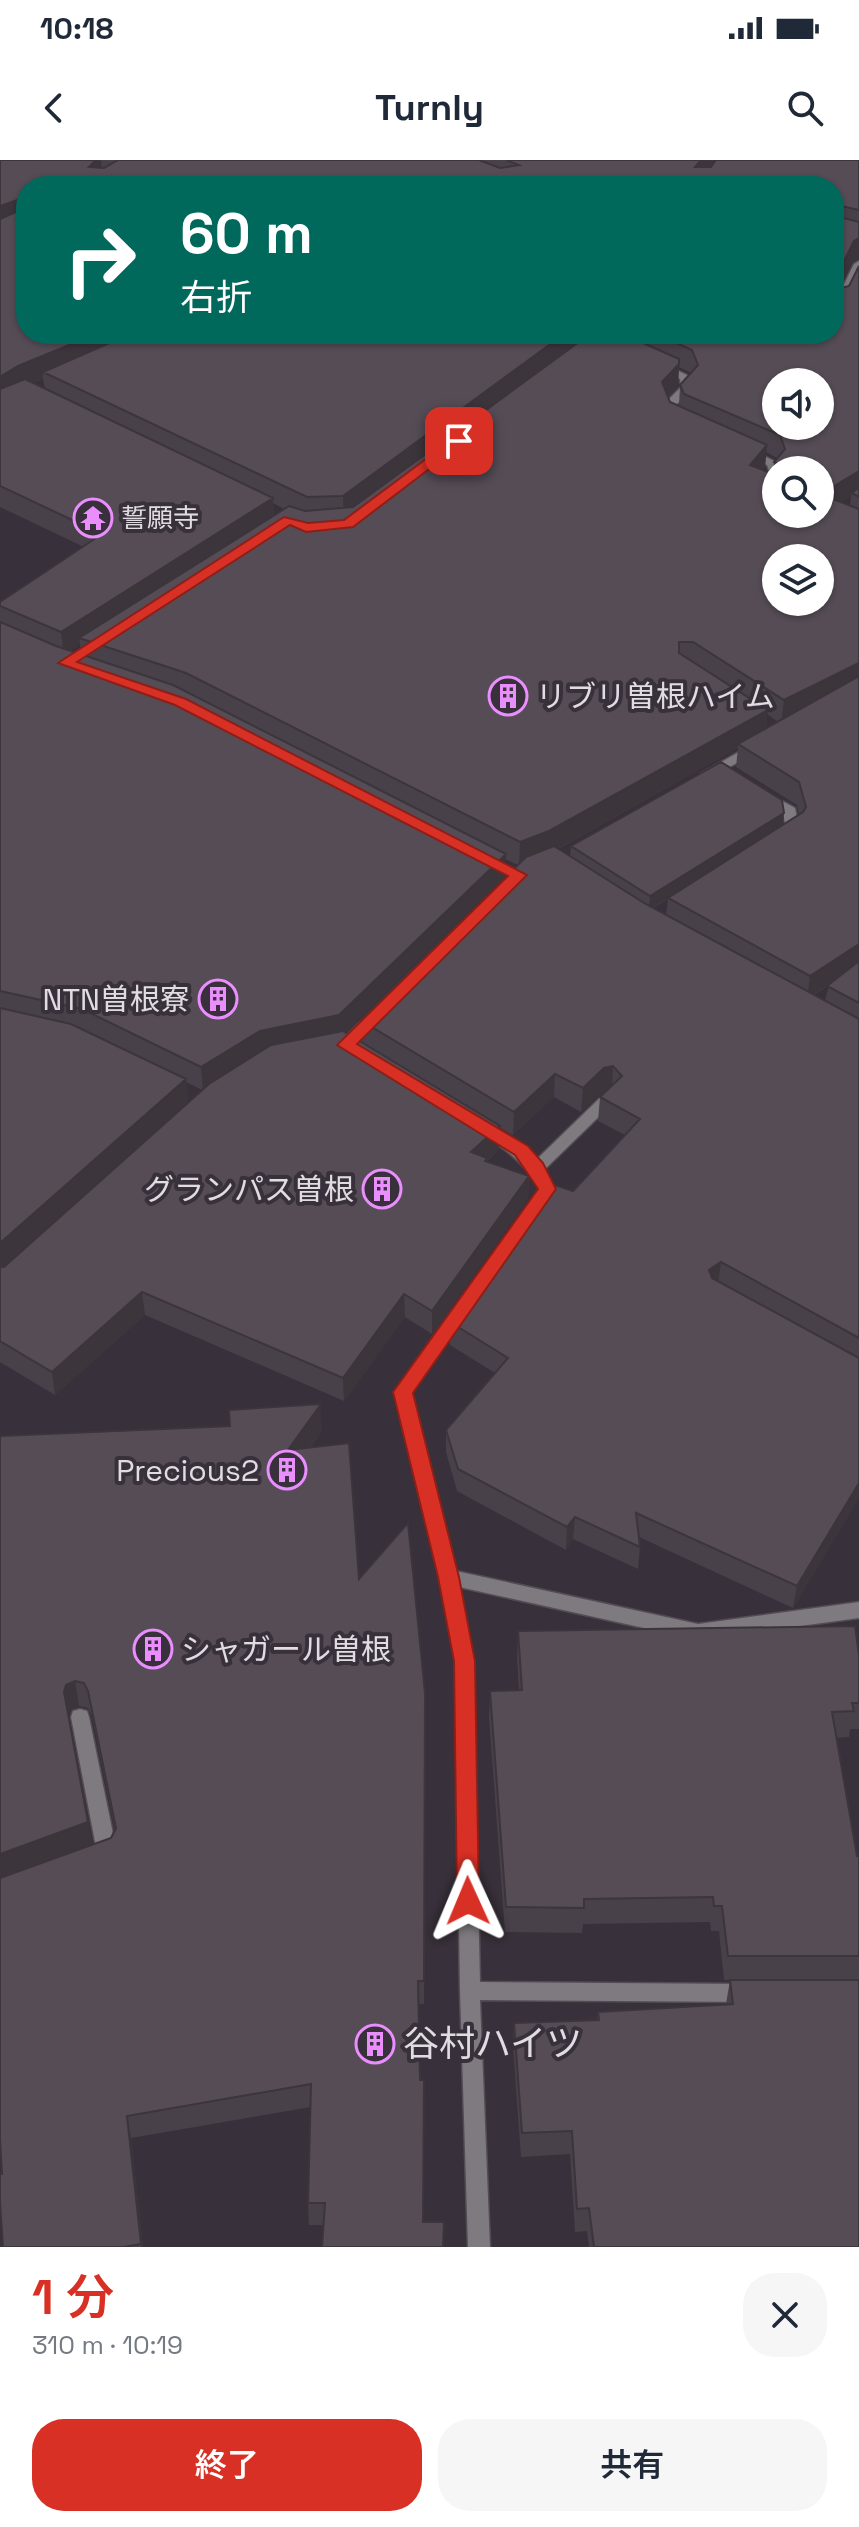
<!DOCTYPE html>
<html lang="ja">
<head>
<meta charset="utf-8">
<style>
  :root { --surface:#fff; --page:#f6f6f7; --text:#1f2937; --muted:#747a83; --accent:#d93025 }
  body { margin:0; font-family:"Space Grotesk","Noto Sans JP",sans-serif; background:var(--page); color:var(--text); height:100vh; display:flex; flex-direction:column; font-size:30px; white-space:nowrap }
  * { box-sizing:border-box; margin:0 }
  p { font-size:26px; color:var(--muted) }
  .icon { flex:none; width:44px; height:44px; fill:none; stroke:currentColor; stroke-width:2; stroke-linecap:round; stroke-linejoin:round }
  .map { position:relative; height:2087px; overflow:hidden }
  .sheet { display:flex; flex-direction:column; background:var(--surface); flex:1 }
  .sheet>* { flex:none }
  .hud { position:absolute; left:16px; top:16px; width:828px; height:168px; border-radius:32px; box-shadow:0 2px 6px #0004; background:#00695c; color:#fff; overflow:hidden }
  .controls { position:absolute; left:762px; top:208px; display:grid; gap:16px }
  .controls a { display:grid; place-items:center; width:72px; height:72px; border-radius:50%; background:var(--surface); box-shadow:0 2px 6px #0004; font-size:40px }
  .pin { position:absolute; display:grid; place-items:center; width:68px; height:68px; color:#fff; margin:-34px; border-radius:16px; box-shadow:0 4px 12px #0006 }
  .me { position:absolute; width:88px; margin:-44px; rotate:359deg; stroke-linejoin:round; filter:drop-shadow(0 0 6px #0008) }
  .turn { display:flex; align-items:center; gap:28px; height:168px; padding:0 32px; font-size:36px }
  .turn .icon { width:104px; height:104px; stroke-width:2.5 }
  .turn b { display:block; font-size:56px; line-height:68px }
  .round { display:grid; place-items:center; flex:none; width:84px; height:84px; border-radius:32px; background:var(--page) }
  .overview { display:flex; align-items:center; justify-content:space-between; height:136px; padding:0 32px }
  h1 { font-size:48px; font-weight:600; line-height:60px; color:var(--accent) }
  .cta { display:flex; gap:16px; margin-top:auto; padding:16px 32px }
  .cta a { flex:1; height:92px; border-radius:32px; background:var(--accent); color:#fff; font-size:32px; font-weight:600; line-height:92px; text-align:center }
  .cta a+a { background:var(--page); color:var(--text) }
  .status { display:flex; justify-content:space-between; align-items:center; height:56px; padding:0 40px; background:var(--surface); direction:ltr }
  .status svg { height:22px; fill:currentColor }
  header { display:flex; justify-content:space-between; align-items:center; height:104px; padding:0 32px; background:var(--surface); font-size:36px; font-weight:600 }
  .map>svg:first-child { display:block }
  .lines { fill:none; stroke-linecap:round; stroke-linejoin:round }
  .service-casing { stroke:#534c55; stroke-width:3 }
  .minor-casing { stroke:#534c55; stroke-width:3 }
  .service { fill:#7e7a7f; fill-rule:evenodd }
  .minor { fill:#7e7a7f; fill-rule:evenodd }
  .wall { fill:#49414a; fill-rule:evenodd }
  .shaded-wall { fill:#3c353c }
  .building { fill:#554c56; stroke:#3c353c; stroke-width:2; fill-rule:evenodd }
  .route { fill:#d93025; stroke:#8d1f18; stroke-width:2 }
  .labels { text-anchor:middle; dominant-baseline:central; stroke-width:8; stroke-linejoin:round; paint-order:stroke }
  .far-poi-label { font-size:26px; fill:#e1dce2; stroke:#38303a; text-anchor:start }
  .poi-label { font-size:30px; fill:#e1dce2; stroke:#38303a; text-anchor:end }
  .near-poi-label { font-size:36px; fill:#e1dce2; stroke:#38303a; text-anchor:start }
</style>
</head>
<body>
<div class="status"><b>10:18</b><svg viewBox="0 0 49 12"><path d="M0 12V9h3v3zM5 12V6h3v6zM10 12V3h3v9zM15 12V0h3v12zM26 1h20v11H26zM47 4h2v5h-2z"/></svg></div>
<header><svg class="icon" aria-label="back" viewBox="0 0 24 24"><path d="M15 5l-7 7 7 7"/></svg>Turnly<svg class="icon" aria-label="search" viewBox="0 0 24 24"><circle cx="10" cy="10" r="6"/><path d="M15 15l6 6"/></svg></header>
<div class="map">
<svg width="859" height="2087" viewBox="0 0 859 2087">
  <rect width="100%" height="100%" fill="#38303a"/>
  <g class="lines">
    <g class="service-casing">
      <path id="service" d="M80 1549 87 1551 89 1557 117 1693 114 1699 99 1704 92 1701 89 1695 92 1689 96 1687 71 1557 73 1551Z"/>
    </g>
    <g class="minor-casing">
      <path id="minor" d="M859 101V115L845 145 835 147 834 144 854 104Z
        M660 202 691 217 693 228 675 246 681 260 679 263H671L663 245 681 227 680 219 656 207V203Z
        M748 288 778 303 780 310H776V317L766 325 776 329V337L751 326 769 311 767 305 744 295V289Z
        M753 584 760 588 758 591 712 617 707 618 700 614Z
        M766 632 795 648 800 671C796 678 788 680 781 678L779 675 786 669 783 653 761 639 759 636 761 633Z
        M375 851 380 852 382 856 380 860C366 874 353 895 330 891L327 887 330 883 341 881 370 852Z
        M610 932 618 937 615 941 544 1010 555 1029 543 1047H531L529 1043 539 1029C525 1002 503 987 477 972L475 968 477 964 483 962 518 983 536 1000 605 933Z
        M461 1144 467 1146 469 1150 467 1154 412 1233 456 1411 698 1464 859 1442V1458L698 1480 459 1427 473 1501 480 1822 748 1824 755 1826 758 1833 755 1840 748 1842 480 1840 490 2087H468L460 1831 455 1501 439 1417 394 1232 455 1146Z"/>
    </g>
    <use href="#service" class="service"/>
    <use href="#minor" class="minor"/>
  </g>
  <path class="wall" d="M0 0H714L709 7 859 0V98L851 103 838 129 849 126 859 106V1338L793 1448 639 1377 640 1387 638 1409 573 1379 566 1390 457 1331 446 1292V1270L495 1213 450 1185V1162L625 975 598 961 600 937 607 930 603 931 581 952 554 937 513 975 499 967V989L486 1002 529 1016 528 1039 432 1174 405 1157 344 1241 145 1155 55 1235 0 1202V442L84 387 0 347ZM26 26 834 174H26ZM679 207 691 213 680 225 679 246 670 242 668 237 678 226ZM43 219 45 228 33 223ZM766 292 777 298 774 302 773 313 763 310 765 307ZM776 310H820L776 354ZM851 336 850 346 842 342ZM273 343 284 349 274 356ZM80 484 81 494 70 491ZM767 554 778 562 766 569ZM738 588 736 607 797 645 799 655 783 665 571 686 570 696 558 689ZM505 699 518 705 360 860 361 882 345 873 505 717ZM668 739 666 755 653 748ZM829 825 825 841 814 835ZM186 922 202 930 3 1107 188 943Z
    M322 1270 310 1288 359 1419 425 1533 424 1844H419L324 2065H309L308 2043 311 1947 131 1978 143 2087H3L0 1276ZM79 1546 88 1548 92 1556 115 1670 111 1678 92 1684 68 1557 70 1550Z
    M518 1471 859 1495V1569H850L849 1577 836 1578 857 1696H859V2087H589L587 2071 575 2072 570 1994 521 1997 513 1887 514 1863 597 1860 598 1852 726 1844 730 1820H724L719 1771H711L710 1762 583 1764 582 1773 505 1772 489 1557 490 1531 519 1530 517 1497Z"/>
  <path class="shaded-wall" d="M96 0H101L103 16 89 7Z
    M701 0H714L696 26 695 7Z
    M26 37V59L0 69V46Z
    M859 78V98L851 103 834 137V121L854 81Z
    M96 174H151L43 212V219L21 228 0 240V217L18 206Z
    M564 174H593L344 358 343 336Z
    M679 204 678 226 660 244 662 222Z
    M767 285 765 307 748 327 750 305Z
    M859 311V331L852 333 851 336 832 349 834 326Z
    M273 338 274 360 79 478 80 484 64 495 61 472Z
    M859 503V524L781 564 784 540Z
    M768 550 765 573 738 584V588L548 694 519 706 520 682Z
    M784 653 783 668 649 750 650 736Z
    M506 694 505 717 340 878 203 931 201 907Z
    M859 784V804L807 839 810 816Z
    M613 906 612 929 603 931 581 952 583 928 604 908Z
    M555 914 554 937 513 975 514 952Z
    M186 919 188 943 0 1110V1083Z
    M500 966 499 989 487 1000 486 1021 471 992Z
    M529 1016 528 1039 432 1174V1151Z
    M721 1102 718 1125 706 1133 709 1110Z
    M142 1132 145 1155 55 1235 52 1212Z
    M404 1134 405 1157 344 1241 343 1218Z
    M321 1244 322 1270 289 1316 288 1290Z
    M859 1323V1338L793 1448 797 1426Z
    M575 1357 573 1379 566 1390 567 1367Z
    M75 1521 79 1546 70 1550 68 1558 64 1532 66 1525Z
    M88 1662 93 1686 0 1720V1694Z
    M127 1956 131 1978 143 2087H141V2084Z"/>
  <path class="building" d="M0 0H96L89 7 104 8 118 0H479L500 8 519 5 506 0H701L695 7H711L716 0H859V50L837 45 834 47V26H26V174H96L18 206 0 217V59L25 48 26 37 0 46Z
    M834 50 836 56 859 62V78L854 81 834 121Z
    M859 106V311L834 326 822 322 820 326V310H781V305L774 302 785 289 780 275 684 234 680 225 698 205 692 190 657 174H834V123L835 130 849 126ZM776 222H820V266H776Z
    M130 174H224L235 182 250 178 245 174H564L343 336 307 337 43 212Z
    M590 174H623L679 199V204L662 222 670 242 767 285 750 305 776 315V354H820V334L859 349V503L784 540 693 482H679V493L768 550 549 671 520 682 186 513 79 478 289 346 305 351 353 347ZM776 398H820V442H776Z
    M25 219 273 338 61 472 0 446V442L102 374 0 326V229Z
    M859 327V337L852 333Z
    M0 462 56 486 173 525 506 694 339 855 260 871 201 907 82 849 0 831Z
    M859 516V784L810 816 668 738 803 652 806 647 799 622 738 584Z
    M721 602 782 640 784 653 650 736 571 686Z
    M554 686 644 743 859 859V1178L721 1102 709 1110 712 1118 859 1198V1323L797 1426 636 1353 640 1387 575 1357 567 1367 458 1309 446 1270 508 1198 450 1162 549 1023 573 1031 640 959 600 937 622 916 613 906 604 908 583 928 555 914 514 952 360 860 526 697Z
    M859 801V843L827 826Z
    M0 848 71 864 186 919 0 1083Z
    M343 871 500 966 471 992 487 998 485 1001 529 1016 432 1151 404 1134 343 1218 142 1132 52 1212 0 1181V1107H4L209 924 271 885Z
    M321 1244 288 1290 349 1283 359 1419 408 1363 425 1533 424 1821H418L420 1920H424L423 2062H444L443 2087H322L325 2043H308L311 1924 127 1956 141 2084 124 2087H3L0 2042V2014H2L0 1980V1718L111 1678 116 1668 88 1531 84 1523 75 1521 66 1525 64 1532 88 1662 0 1694V1276L230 1266 229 1250Z
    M855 1466 859 1495V1543H852L854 1551 832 1552 857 1696H859V1796H728L722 1746H714L713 1737 584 1739V1748L506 1747 490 1531 522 1530 518 1471Z
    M730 1820H859V2087H594L589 2048 577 2049 572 1971 522 1973 514 1863 599 1860 598 1852 733 1844Z"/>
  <path class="route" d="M454 278 466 281 353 367 306 372 290 365 77 502 186 539 527 715 357 884 528 986 543 1003 556 1029 413 1233 459 1417 475 1501 479 1741 476 1748 468 1751 460 1748 457 1741 454 1501 438 1417 393 1232 538 1029 515 995 337 885 508 716 175 545 58 503 284 357 308 363 344 360Z"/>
  <defs>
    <g id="temple-ring" transform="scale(2)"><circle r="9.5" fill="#38303a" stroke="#ea8dfd" stroke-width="1.5"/><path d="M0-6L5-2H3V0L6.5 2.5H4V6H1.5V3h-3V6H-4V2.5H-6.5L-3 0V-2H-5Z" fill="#ea8dfd"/></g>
    <g id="building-ring" transform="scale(2)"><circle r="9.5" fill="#38303a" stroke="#ea8dfd" stroke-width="1.5"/><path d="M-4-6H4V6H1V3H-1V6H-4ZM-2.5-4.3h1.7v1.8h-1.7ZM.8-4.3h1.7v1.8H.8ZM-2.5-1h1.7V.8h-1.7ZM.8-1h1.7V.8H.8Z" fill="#ea8dfd"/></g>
  </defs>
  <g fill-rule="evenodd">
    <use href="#temple-ring" x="93" y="358"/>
    <use href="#building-ring" x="508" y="536"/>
    <use href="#building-ring" x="218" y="839"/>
    <use href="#building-ring" x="382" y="1029"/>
    <use href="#building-ring" x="287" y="1310"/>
    <use href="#building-ring" x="153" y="1489"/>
    <use href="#building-ring" x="375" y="1884"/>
  </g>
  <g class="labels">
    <g class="far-poi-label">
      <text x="121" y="358">誓願寺</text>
    </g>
    <g class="poi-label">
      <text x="536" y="536" text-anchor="start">リブリ曽根ハイム</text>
      <text x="190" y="839">NTN曽根寮</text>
      <text x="354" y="1029">グランパス曽根</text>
      <text x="259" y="1310">Precious2</text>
      <text x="181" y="1489" text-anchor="start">シャガール曽根</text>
    </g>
    <g class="near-poi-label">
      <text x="403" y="1884">谷村ハイツ</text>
    </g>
  </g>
</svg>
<div class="controls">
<a><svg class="icon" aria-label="sound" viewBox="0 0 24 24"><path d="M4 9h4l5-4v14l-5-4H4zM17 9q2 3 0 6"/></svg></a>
<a><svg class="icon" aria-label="search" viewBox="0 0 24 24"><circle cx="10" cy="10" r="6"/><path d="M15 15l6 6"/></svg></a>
<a><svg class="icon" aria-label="layers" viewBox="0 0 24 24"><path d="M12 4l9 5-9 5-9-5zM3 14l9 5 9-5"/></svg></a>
</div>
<div class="pin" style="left:459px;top:281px;background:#d93025"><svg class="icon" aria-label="arrive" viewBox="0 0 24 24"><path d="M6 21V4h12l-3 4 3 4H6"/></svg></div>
<svg class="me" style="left:468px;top:1741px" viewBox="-20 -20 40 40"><path d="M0-17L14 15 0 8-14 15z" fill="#d93025" stroke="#fff" stroke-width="4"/></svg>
<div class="hud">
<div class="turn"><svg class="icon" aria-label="right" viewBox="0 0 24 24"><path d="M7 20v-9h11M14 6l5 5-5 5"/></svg><div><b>60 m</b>右折</div></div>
</div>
</div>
<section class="sheet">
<div class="overview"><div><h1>1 分</h1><p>310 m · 10:19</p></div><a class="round"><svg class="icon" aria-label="close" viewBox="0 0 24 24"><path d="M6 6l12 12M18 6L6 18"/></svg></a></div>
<div class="cta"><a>終了</a><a>共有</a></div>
</section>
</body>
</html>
